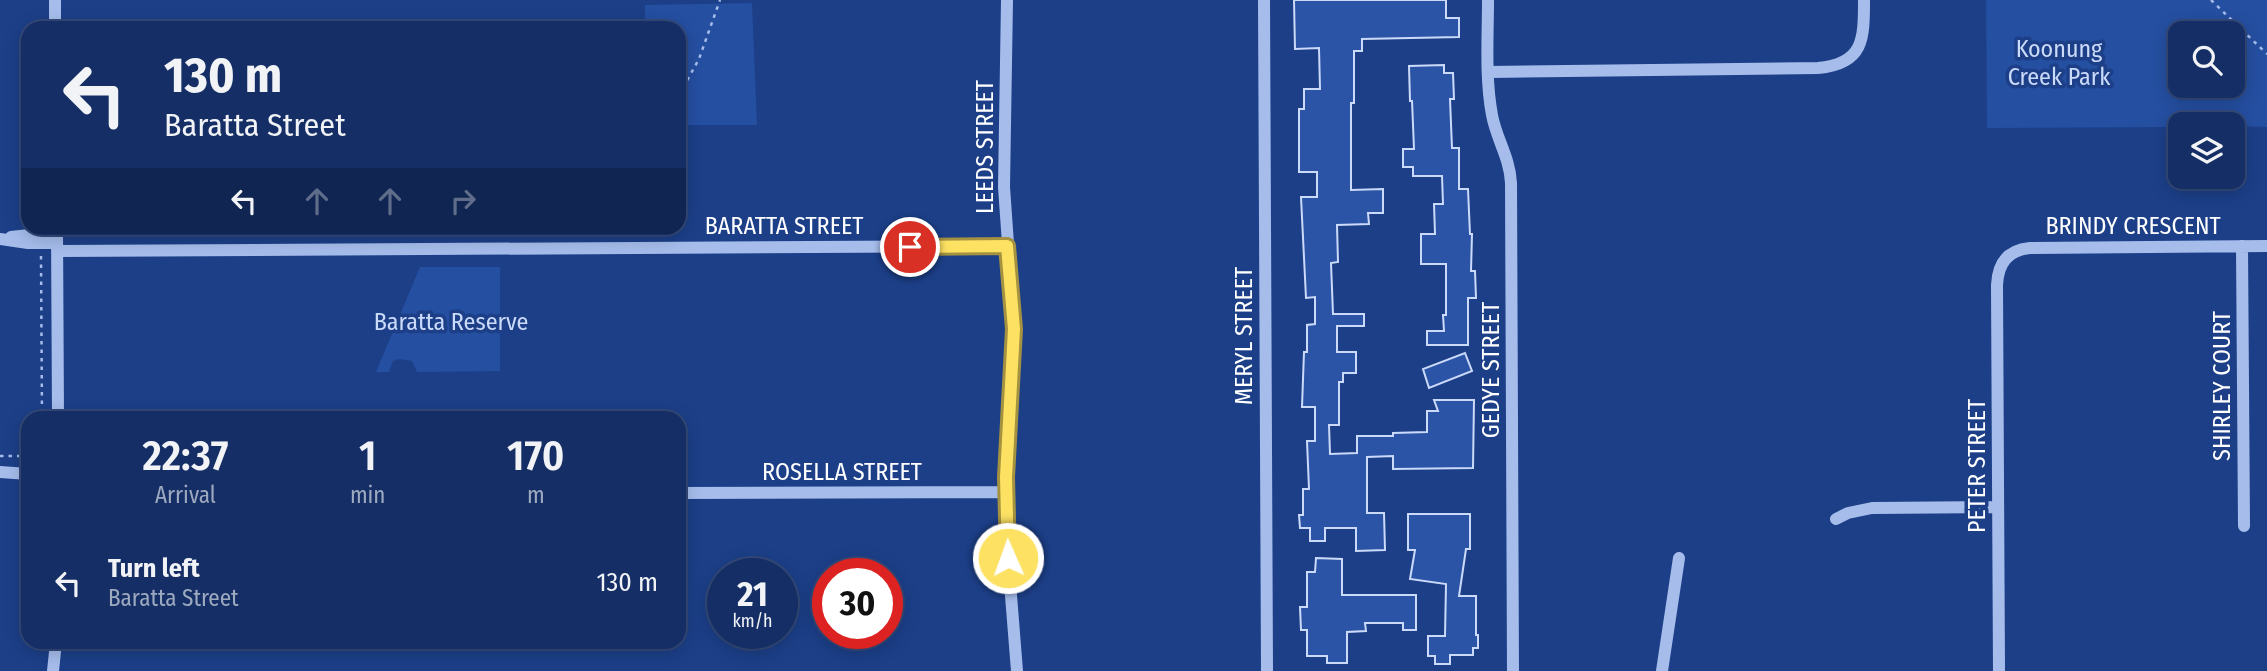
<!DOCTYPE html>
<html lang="en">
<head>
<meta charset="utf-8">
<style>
  :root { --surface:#152f66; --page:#223b6f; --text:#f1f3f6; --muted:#9da9bf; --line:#344a7a }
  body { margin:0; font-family:"Fira Sans Condensed",sans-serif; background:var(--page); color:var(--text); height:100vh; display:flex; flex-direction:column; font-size:26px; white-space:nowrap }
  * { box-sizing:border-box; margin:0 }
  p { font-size:23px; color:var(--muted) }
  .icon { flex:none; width:38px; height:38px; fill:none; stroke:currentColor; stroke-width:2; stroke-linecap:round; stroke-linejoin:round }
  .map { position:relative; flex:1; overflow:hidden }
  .details { position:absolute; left:21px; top:411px; width:665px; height:238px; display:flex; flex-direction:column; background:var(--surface); border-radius:21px; box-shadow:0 4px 18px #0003,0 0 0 2px var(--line) }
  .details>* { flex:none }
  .hud { position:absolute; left:21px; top:21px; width:665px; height:214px; border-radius:21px; box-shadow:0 4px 18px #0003,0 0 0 2px var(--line); background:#152f66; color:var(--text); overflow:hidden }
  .controls { position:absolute; left:2168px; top:21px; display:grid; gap:14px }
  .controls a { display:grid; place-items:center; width:77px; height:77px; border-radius:14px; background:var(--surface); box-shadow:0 4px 18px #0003,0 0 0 2px var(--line); font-size:35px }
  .speed { position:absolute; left:707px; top:558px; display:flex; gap:14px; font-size:35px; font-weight:700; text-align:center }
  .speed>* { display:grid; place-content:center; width:91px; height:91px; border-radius:50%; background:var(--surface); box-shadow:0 4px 18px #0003,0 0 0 2px var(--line); line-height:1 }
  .speed small { font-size:18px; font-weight:400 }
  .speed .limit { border:10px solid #d22; background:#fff; color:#111 }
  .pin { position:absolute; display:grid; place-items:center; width:60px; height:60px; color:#fff; margin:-30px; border:4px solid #fff; border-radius:50%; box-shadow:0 2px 7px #0007 }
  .me { position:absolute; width:77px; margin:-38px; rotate:358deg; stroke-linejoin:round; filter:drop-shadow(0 0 5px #0008) }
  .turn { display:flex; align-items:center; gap:24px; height:147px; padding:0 28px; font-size:32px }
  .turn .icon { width:91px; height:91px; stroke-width:2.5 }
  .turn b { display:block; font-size:49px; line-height:60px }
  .lanes { display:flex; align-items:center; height:66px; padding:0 28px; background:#0003; justify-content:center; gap:35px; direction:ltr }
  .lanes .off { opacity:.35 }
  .eta { display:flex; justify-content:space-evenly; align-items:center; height:119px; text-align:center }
  .eta b { font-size:42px; font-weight:600; line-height:49px }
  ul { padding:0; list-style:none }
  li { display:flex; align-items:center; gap:21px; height:105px; padding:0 28px }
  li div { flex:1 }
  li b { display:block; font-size:26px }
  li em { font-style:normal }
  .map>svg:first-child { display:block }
  .green { fill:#254fa1; fill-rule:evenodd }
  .building { fill:#2b54a6; stroke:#cbdaf9; stroke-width:2 }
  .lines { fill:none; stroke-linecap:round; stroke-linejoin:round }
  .path { stroke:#a6bdec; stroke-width:2.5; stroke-dasharray:3.5 5; stroke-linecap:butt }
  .minor { stroke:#a6bdec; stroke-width:12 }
  .route-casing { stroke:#a49240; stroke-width:18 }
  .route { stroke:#fce163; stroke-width:12 }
  .labels { text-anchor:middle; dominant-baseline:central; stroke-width:7; stroke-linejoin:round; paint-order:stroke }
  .park-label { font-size:24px; fill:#cbdaf9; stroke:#1c3f88 }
  .street-label { font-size:24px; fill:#fff; stroke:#1c3f88 }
</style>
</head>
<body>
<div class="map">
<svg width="2267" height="671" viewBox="0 0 2267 671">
  <rect width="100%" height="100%" fill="#1c3f88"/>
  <path class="green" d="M1986 0H2267V127L2180 124V127L1987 128ZM2180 33H2233V86H2180Z
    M752 3 757 125H679V28H645V5Z
    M500 228H648L647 231H500Z
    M420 267H500V371L417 372 412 361 399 359 393 361 389 372H376Z"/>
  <path class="building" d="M1294 0H1446V18H1459V37L1362 39V51H1354V103H1351V190L1383 189V213H1368L1369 224 1337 225 1338 262 1331 263 1333 314H1364V326H1337V352H1356V373H1343V382H1339V425H1329L1330 454 1357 453V436H1393V433L1427 432V411H1438L1434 400H1474L1473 468 1393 469V456L1367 457V513H1384L1385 550 1356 551V528H1325V541H1310V528H1300L1299 515H1303V489H1309L1307 441H1315V407H1302L1304 352H1307V325L1315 324V297L1306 298 1301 197H1317V172H1299V109H1304V89H1320L1319 48 1295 49Z
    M1444 65V73H1453L1454 99H1450L1452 148H1459V189H1468L1470 234H1472L1471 271H1475L1476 298H1468V345H1427V331H1444L1443 315H1446V264H1421V234H1435L1434 204H1443L1442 176H1413V167H1403V149H1414L1412 101H1410L1409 66Z
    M1465 353 1472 371 1429 388 1423 369Z
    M1408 514H1470V549H1466L1459 596H1476V635H1478V648H1473V655H1450V664H1435V656H1428V636H1445L1446 584 1410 579 1415 550H1408Z
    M1316 558 1342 559V595H1416V630H1403V623H1365L1366 631 1347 632V663H1327V656H1307V630H1301L1300 607H1307V572H1315Z"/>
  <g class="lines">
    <path class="path" d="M2211 0 2267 54
      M679 95 699 59 720 0
      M523 233 529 228
      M41 256 42 418
      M0 456H28"/>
    <path class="minor" d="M55 0V28
      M1007 0 1004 187 1014 329 1006 492 1008 558 1017 671
      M1264 0 1267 671
      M1488 0C1488 37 1485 78 1492 115 1496 138 1510 158 1511 183L1513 671
      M1489 72 1818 68C1864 64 1864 39 1864 0
      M57 228 58 418
      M11 237 57 232
      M0 239 28 243H57
      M2242 246 2244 526
      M57 251 1008 246
      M0 472 28 474
      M679 493 1006 492
      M1836 519 1848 513 1872 508 1998 507
      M53 671 56 642
      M1662 671 1679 558
      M1999 671 1997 285C1998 263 2008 250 2030 248L2267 246"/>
  </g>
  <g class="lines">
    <g class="route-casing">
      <path id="route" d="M910 247 1007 246 1014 329 1006 477 1008 558"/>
    </g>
    <use href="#route" class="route"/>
  </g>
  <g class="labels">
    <g class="park-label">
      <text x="2059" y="49">Koonung<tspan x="2059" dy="28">Creek Park</tspan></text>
      <text x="451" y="322">Baratta Reserve</text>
    </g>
    <g class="street-label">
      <text transform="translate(985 147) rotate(-90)">LEEDS STREET</text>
      <text x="784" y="226">BARATTA STREET</text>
      <text x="2133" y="226">BRINDY CRESCENT</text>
      <text transform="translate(1244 336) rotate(-90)">MERYL STREET</text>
      <text transform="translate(1491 370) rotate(-90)">GEDYE STREET</text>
      <text transform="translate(2222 386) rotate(-90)">SHIRLEY COURT</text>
      <text transform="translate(1977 466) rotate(-90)">PETER STREET</text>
      <text x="842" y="472">ROSELLA STREET</text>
    </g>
  </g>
</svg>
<div class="controls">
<a><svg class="icon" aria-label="search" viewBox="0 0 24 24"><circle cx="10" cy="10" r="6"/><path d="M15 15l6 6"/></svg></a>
<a><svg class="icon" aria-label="layers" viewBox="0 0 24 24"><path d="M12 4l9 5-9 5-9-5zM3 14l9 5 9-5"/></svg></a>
</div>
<div class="speed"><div>21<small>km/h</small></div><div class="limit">30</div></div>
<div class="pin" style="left:910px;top:247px;background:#d93025"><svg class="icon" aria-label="arrive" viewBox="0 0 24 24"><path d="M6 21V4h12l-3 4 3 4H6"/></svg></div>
<svg class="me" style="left:1008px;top:558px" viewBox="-20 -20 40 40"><circle r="17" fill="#fce163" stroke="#fff" stroke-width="3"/><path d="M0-11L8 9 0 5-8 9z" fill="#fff"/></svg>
<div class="hud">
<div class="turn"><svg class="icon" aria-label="left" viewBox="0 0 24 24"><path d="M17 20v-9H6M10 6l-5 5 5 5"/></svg><div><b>130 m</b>Baratta Street</div></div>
<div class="lanes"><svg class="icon" aria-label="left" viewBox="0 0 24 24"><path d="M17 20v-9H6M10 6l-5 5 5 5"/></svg><svg class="icon off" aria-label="ahead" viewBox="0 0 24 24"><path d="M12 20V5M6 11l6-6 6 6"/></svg><svg class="icon off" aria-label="ahead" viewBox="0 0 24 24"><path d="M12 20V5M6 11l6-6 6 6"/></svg><svg class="icon off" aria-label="right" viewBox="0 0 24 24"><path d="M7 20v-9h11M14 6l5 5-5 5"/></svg></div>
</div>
<section class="details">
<div class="eta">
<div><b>22:37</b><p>Arrival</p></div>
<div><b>1</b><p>min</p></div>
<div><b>170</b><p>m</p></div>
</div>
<ul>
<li><svg class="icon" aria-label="left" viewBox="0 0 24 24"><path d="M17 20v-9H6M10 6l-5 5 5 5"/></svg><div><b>Turn left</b><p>Baratta Street</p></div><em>130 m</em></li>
</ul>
</section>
</div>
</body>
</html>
